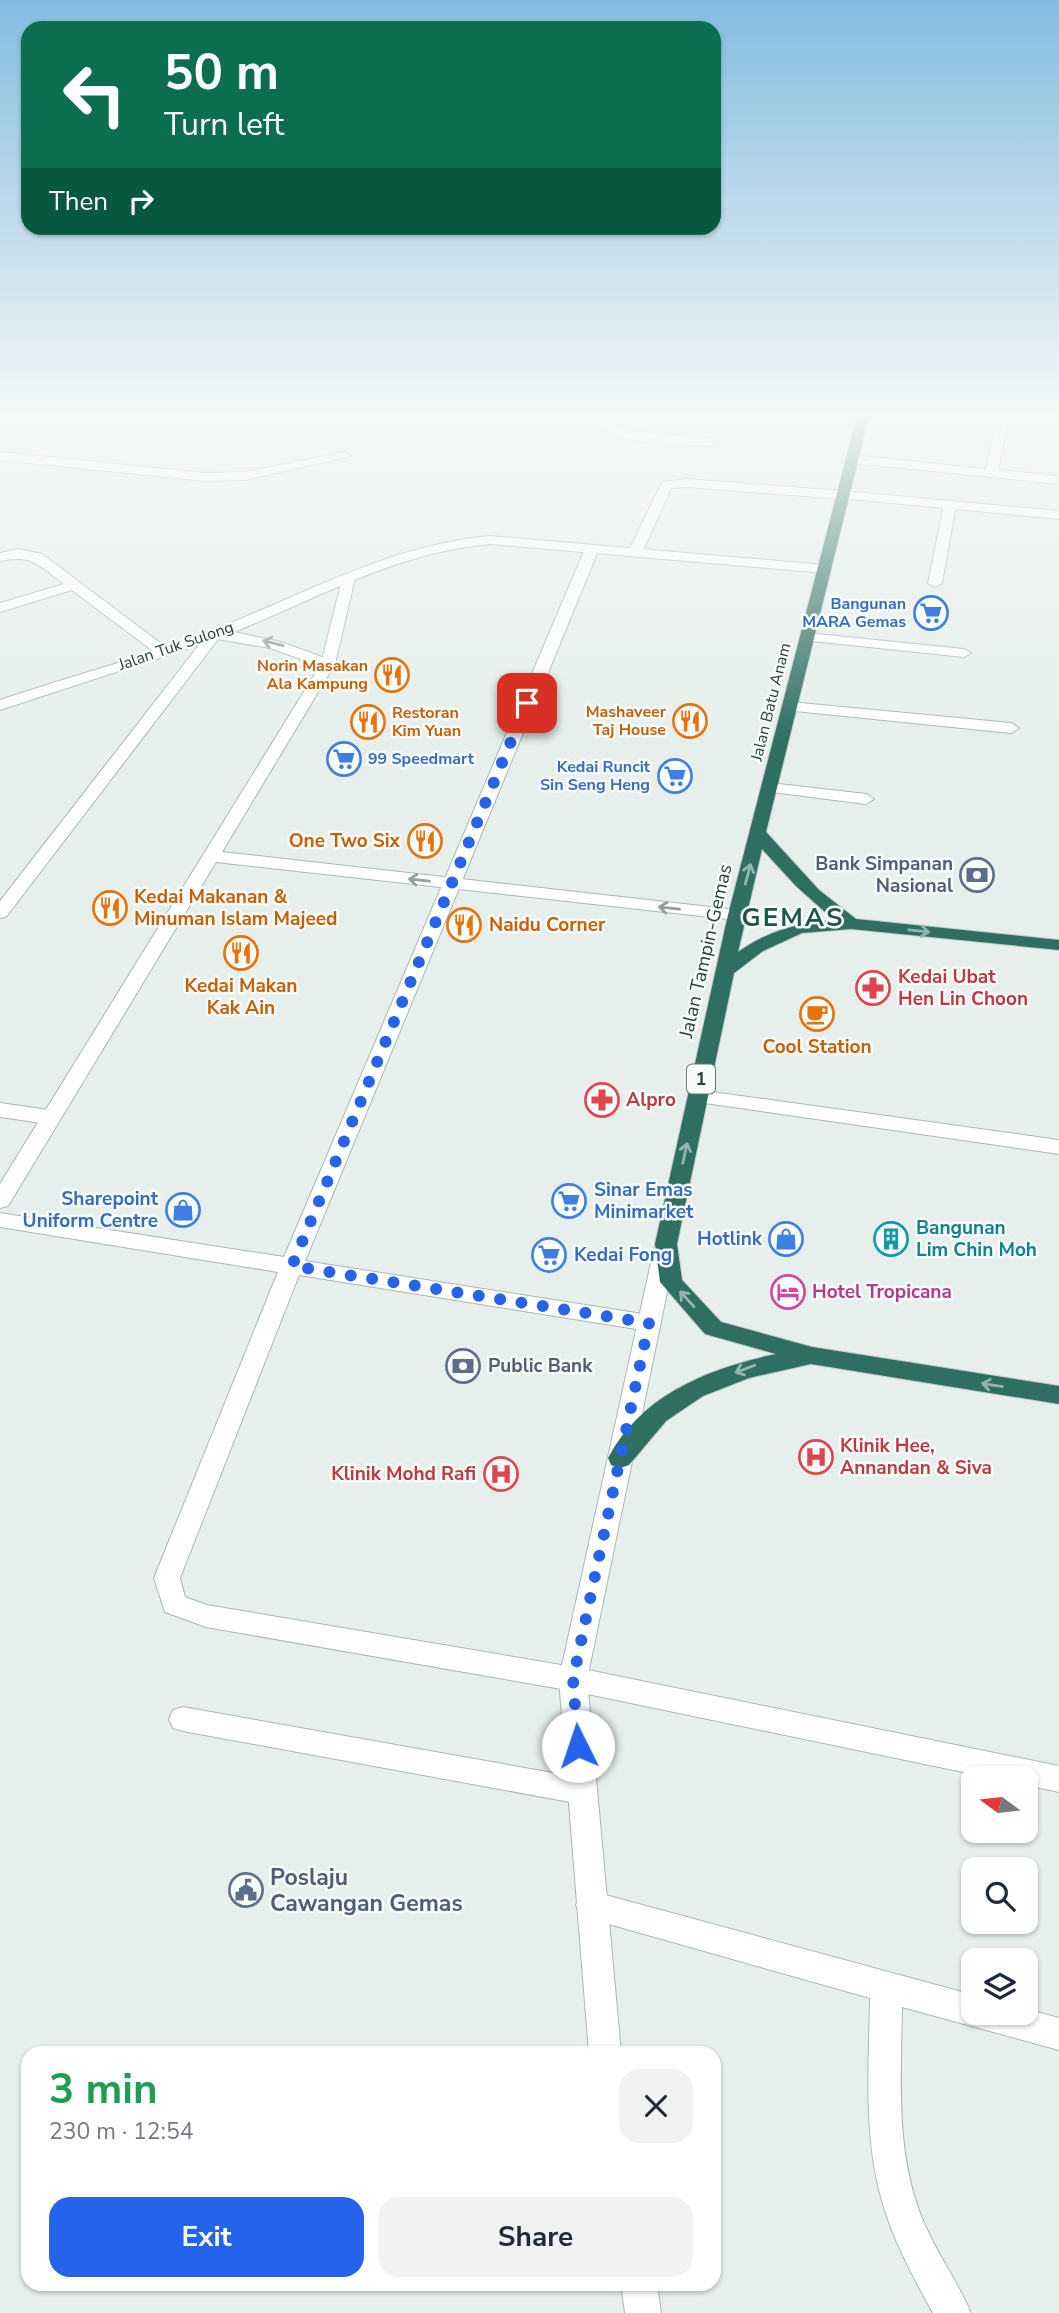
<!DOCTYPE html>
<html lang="en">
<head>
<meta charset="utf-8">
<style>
  :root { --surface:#fff; --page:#f2f2f3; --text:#1f2937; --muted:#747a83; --accent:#2563eb }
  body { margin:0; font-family:"Nunito Sans",sans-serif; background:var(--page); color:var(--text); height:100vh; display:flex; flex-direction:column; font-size:26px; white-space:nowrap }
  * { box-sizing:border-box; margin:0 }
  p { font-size:23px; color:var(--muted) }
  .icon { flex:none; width:38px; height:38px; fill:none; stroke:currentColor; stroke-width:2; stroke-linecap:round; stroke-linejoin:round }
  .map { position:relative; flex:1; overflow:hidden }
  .side { position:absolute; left:21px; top:2046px; width:700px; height:245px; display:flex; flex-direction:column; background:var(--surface); border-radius:21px; box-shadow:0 2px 5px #0004 }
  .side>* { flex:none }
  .guide { position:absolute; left:21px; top:21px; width:700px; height:214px; border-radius:21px; box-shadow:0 2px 5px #0004; background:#0b6e4f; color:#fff; overflow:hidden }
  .needle { width:46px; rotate:285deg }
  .controls { position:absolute; left:961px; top:1766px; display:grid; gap:14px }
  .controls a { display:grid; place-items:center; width:77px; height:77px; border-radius:14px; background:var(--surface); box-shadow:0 2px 5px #0004; font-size:35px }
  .pin { position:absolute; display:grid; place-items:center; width:60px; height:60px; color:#fff; margin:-30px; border-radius:14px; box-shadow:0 4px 10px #0006 }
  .me { position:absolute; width:77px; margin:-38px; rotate:356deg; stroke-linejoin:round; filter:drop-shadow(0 0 5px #0008) }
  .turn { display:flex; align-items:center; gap:24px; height:147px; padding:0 28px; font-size:32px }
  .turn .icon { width:91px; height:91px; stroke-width:2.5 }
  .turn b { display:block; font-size:49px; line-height:60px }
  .then { display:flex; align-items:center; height:66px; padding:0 28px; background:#0003; gap:14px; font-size:26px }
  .round { display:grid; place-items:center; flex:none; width:74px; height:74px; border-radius:21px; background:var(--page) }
  .summary { display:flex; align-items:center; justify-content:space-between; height:119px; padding:0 28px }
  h1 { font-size:42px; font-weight:700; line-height:52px; color:#1e9e55 }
  .primary-button { display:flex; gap:14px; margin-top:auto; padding:14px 28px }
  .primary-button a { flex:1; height:80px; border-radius:21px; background:var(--accent); color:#fff; font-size:28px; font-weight:700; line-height:80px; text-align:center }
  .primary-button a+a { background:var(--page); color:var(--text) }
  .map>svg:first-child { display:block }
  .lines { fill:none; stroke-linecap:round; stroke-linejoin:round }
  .lane-casing { stroke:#a8b8b2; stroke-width:2 }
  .street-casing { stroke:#a8b8b2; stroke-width:2 }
  .secondary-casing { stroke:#a4bbb3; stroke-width:2 }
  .highway-casing { stroke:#c2cac8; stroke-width:2 }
  .lane { fill:#fff; fill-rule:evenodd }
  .street { fill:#fff; fill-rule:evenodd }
  .secondary { fill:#fff; fill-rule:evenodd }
  .highway { fill:#2f6f62; fill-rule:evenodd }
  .oneway { stroke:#92a09c }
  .oneway2 { stroke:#93b5ae }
  .route { stroke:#2563eb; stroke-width:12; stroke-dasharray:0 21.6 }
  .labels { text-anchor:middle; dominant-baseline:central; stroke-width:5; stroke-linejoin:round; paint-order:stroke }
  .far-shop-label { font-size:16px; font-weight:bold; fill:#366cbe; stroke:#f7fbf9; text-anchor:end }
  .far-street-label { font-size:16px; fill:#24423a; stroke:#f7fbf9 }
  .far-food-label { font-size:16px; font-weight:bold; fill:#c56008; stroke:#f7fbf9; text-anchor:end }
  .shield { fill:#f7fbf9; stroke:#637a73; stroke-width:2 }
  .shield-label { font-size:18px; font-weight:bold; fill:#24423a }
  .food-label { font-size:19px; font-weight:bold; fill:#c56008; stroke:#f7fbf9; text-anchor:start }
  .service-label { font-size:19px; font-weight:bold; fill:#4e5e75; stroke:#f7fbf9; text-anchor:end }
  .street-label { font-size:19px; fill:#24423a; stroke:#f7fbf9 }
  .health-label { font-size:19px; font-weight:bold; fill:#be3a42; stroke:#f7fbf9; text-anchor:start }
  .shop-label { font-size:19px; font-weight:bold; fill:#366cbe; stroke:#f7fbf9; text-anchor:start }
  .culture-label { font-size:19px; font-weight:bold; fill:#0d838f; stroke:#f7fbf9; text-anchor:start }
  .hotel-label { font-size:19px; font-weight:bold; fill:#b23c85; stroke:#f7fbf9; text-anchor:start }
  .near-service-label { font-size:23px; font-weight:bold; fill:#4e5e75; stroke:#f7fbf9; text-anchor:start }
  .district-label { font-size:26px; font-weight:bold; letter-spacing:2px; fill:#1f5548; stroke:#f7fbf9 }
</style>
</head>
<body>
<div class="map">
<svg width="1059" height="2313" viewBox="0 0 1059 2313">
  <rect width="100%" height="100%" fill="#e6efeb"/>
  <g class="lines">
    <g class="lane-casing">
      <path id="lane" d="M586 416H599L629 431 710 438 716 442 710 446C672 443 613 448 586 416Z
        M997 416H1009L998 470 1059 476V484L852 463 846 459 852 455 986 469Z
        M1018 416H1059V423Z
        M686 479 843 491 849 495 843 499 686 487 671 488 642 553 630 556 628 553 662 482Z
        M950 501 956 505 942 583 935 587 928 583 944 505Z
        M592 545 599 549 305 1261 649 1315 657 1317 661 1323 657 1329 649 1331 299 1275 180 1578 185 1597 207 1605 573 1667 1059 1766V1792L1026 1785V1778H992L573 1691 206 1627 165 1612 154 1578 278 1272 0 1227V1213L284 1257 585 549Z
        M19 549 42 554 167 648V654H157L72 590 0 612V603L64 584C39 565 32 554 0 561V553Z
        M214 631 219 632V638L6 917 0 918V901L209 632Z
        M807 633 964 649 971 653 964 657 802 640V634Z
        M790 702 1011 723 1019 728 1011 733 785 710V704Z
        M770 783 866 794 874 799 866 804 764 791V785Z
        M698 1090 1059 1140V1154L691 1101 688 1096Z
        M0 1103 49 1110 59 1117 49 1124 0 1117Z
        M183 1707 581 1778 591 1782 596 1791 591 1800 581 1804 183 1731 173 1728 169 1719 173 1710Z
        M591 1891 973 1995V2012H1026V2009L1059 2018V2050L902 2007C901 2077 895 2151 922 2218 935 2251 957 2280 971 2313H933C913 2277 893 2240 882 2201 863 2135 869 2066 870 1998L591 1919 580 1915 576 1905 580 1895Z"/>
    </g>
    <g class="street-casing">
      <path id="street" d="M0 452 205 473 245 472 345 452 351 456 245 480 205 481 0 460Z
        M843 491 1059 511V519L839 498V492Z
        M343 575 355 578 335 664 222 852 737 910 746 915 737 920 216 862 8 1206 0 1208V1184L321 664Z
        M665 1241 673 1244 676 1249 587 1679 621 2053H589L559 1679 654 1249 657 1244Z
        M621 2284H657L661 2313H625Z"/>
    </g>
    <g class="secondary-casing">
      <path id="secondary" d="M490 536 824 565 831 569 824 573 490 544C394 553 321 597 234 632L281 642 333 661V667H323L270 648 217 639 0 710V700C71 676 144 657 213 630 306 594 389 545 490 536Z"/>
    </g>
    <g class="highway-casing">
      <path id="highway" d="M857 416H869L766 832 819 890 856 919 1059 940V950L851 929 802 933 763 951 734 973 677 1244 682 1280 721 1322 812 1347 1059 1386V1404L811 1364 749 1378 703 1396 666 1421 629 1465 620 1468 611 1465 608 1458C641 1395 709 1368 776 1354L705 1334 660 1282 655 1244 728 915ZM762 849 796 886 834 920C798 923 767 931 738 952Z"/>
    </g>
    <use href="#lane" class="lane"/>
    <use href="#street" class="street"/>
    <use href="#secondary" class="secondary"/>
    <use href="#highway" class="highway"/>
  </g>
  <defs><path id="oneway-shaft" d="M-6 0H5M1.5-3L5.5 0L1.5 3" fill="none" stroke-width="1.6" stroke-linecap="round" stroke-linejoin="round" transform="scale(1.75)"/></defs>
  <g class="oneway">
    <use href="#oneway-shaft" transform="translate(273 643) rotate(-166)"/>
    <use href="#oneway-shaft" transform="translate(419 880) rotate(-174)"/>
    <use href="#oneway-shaft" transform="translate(669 908) rotate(-174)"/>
  </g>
  <g class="oneway2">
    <use href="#oneway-shaft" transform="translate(748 874) rotate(-75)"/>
    <use href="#oneway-shaft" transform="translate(919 931) rotate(6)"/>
    <use href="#oneway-shaft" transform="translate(685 1153) rotate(-78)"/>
    <use href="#oneway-shaft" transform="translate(687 1299) rotate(-132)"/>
    <use href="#oneway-shaft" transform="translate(745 1369) rotate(159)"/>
    <use href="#oneway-shaft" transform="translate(992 1385) rotate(-171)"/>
  </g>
  <linearGradient id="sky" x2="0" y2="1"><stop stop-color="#84bce0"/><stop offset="0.56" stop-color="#f4f8f6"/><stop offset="1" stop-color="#f4f8f6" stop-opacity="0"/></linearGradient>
  <rect width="1059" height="740" fill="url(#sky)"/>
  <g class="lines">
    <path class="route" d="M527 703 292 1266 649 1323 573 1679 578 1746"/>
  </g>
  <defs>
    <g id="supermarket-ring" transform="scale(1.75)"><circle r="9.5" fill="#f7fbf9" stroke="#3f7fe0" stroke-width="1.5"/><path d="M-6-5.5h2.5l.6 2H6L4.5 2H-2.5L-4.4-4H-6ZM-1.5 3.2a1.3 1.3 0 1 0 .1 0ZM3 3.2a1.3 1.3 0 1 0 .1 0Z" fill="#3f7fe0"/></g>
    <g id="restaurant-ring" transform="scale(1.75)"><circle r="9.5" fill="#f7fbf9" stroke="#e8710a" stroke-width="1.5"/><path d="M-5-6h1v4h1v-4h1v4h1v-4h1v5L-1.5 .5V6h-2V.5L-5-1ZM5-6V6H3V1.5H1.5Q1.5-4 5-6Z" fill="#e8710a"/></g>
    <g id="bank-ring" transform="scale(1.75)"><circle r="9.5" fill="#f7fbf9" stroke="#5c6f8a" stroke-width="1.5"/><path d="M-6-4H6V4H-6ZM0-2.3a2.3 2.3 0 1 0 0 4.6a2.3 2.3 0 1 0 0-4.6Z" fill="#5c6f8a"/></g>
    <g id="pharmacy-ring" transform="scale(1.75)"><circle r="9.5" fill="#f7fbf9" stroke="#e0444e" stroke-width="1.5"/><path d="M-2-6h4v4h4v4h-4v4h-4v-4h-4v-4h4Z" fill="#e0444e"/></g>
    <g id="cafe-ring" transform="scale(1.75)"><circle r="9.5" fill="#f7fbf9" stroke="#e8710a" stroke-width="1.5"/><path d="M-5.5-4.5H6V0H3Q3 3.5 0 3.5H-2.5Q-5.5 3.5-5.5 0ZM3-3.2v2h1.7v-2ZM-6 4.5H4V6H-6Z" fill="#e8710a"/></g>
    <g id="shop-ring" transform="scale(1.75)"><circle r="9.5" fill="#f7fbf9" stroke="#3f7fe0" stroke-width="1.5"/><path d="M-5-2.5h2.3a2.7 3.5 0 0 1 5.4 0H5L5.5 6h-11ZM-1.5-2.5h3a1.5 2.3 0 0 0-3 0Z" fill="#3f7fe0"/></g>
    <g id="building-ring" transform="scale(1.75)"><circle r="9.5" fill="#f7fbf9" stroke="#0f9aa8" stroke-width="1.5"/><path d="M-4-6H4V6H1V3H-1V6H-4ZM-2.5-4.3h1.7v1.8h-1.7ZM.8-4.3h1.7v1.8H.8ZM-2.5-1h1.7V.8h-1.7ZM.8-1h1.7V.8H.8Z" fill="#0f9aa8"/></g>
    <g id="hotel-ring" transform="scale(1.75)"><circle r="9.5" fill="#f7fbf9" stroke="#d1479c" stroke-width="1.5"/><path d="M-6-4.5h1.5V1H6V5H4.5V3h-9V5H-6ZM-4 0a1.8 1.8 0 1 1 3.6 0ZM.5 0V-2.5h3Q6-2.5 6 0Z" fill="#d1479c"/></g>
    <g id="hospital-ring" transform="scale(1.75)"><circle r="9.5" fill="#f7fbf9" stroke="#e0444e" stroke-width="1.5"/><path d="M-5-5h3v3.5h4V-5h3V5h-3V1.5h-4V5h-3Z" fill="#e0444e"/></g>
    <g id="civic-ring" transform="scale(1.75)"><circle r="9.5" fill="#f7fbf9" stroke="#5c6f8a" stroke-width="1.5"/><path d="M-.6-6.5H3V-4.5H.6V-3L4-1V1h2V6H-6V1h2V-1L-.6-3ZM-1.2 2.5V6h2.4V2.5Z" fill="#5c6f8a"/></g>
  </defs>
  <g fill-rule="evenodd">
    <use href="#supermarket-ring" x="931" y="613"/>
    <use href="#restaurant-ring" x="392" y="675"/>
    <use href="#restaurant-ring" x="690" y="721"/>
    <use href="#restaurant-ring" x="368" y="722"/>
    <use href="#supermarket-ring" x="344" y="759"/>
    <use href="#supermarket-ring" x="675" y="776"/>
    <use href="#restaurant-ring" x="425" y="841"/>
    <use href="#bank-ring" x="977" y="875"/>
    <use href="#restaurant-ring" x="110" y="908"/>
    <use href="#restaurant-ring" x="464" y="925"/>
    <use href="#restaurant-ring" x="241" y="953"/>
    <use href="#pharmacy-ring" x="873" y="988"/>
    <use href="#cafe-ring" x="817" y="1014"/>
    <use href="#pharmacy-ring" x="602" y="1100"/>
    <use href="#supermarket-ring" x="569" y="1201"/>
    <use href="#shop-ring" x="183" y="1210"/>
    <use href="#shop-ring" x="786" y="1239"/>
    <use href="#building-ring" x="891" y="1239"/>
    <use href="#supermarket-ring" x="549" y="1255"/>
    <use href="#hotel-ring" x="788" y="1292"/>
    <use href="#bank-ring" x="463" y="1366"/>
    <use href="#hospital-ring" x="816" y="1457"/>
    <use href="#hospital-ring" x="501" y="1474"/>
    <use href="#civic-ring" x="246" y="1890"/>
  </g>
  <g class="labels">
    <g class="far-shop-label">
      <text x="906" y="604">Bangunan<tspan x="906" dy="18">MARA Gemas</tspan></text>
      <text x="368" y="759" text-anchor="start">99 Speedmart</text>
      <text x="650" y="767">Kedai Runcit<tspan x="650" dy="18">Sin Seng Heng</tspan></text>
    </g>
    <g class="far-street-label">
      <text transform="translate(176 646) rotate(-19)">Jalan Tuk Sulong</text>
      <text transform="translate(771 702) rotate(-76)">Jalan Batu Anam</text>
    </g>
    <g class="far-food-label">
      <text x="368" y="666">Norin Masakan<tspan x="368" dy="18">Ala Kampung</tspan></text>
      <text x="666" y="712">Mashaveer<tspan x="666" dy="18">Taj House</tspan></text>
      <text x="392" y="713" text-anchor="start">Restoran<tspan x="392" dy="18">Kim Yuan</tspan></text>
    </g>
    <rect class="shield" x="687" y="1064.5" width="28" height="29" rx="5"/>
    <g class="shield-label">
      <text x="701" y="1079">1</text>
    </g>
    <g class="food-label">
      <text x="400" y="841" text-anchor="end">One Two Six</text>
      <text x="134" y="897">Kedai Makanan &amp;<tspan x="134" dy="22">Minuman Islam Majeed</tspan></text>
      <text x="489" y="925">Naidu Corner</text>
      <text x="241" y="986" text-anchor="middle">Kedai Makan<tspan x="241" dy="22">Kak Ain</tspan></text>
      <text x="817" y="1047" text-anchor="middle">Cool Station</text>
    </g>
    <g class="service-label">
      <text x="953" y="864">Bank Simpanan<tspan x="953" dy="22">Nasional</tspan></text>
      <text x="488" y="1366" text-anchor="start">Public Bank</text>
    </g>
    <g class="street-label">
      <text transform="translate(706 951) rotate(-77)">Jalan Tampin-Gemas</text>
    </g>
    <g class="health-label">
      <text x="898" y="977">Kedai Ubat<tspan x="898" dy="22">Hen Lin Choon</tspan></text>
      <text x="626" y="1100">Alpro</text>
      <text x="840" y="1446">Klinik Hee,<tspan x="840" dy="22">Annandan &amp; Siva</tspan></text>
      <text x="476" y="1474" text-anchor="end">Klinik Mohd Rafi</text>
    </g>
    <g class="shop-label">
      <text x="594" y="1190">Sinar Emas<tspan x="594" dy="22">Minimarket</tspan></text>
      <text x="158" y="1199" text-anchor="end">Sharepoint<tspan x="158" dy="22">Uniform Centre</tspan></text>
      <text x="762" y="1239" text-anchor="end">Hotlink</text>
      <text x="574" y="1255">Kedai Fong</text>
    </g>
    <g class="culture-label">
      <text x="916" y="1228">Bangunan<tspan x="916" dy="22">Lim Chin Moh</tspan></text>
    </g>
    <g class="hotel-label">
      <text x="812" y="1292">Hotel Tropicana</text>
    </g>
    <g class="near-service-label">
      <text x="270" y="1877">Poslaju<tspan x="270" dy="26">Cawangan Gemas</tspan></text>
    </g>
    <g class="district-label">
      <text x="793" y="917">GEMAS</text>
    </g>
  </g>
</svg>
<div class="controls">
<a><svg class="needle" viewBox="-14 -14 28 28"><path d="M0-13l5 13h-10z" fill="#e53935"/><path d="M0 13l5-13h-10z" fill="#747a83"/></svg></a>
<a><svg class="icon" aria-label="search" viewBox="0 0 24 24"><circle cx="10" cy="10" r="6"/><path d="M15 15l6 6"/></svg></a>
<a><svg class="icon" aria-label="layers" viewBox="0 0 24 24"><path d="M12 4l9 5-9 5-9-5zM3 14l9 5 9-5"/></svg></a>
</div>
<div class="pin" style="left:527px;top:703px;background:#d93025"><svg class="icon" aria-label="arrive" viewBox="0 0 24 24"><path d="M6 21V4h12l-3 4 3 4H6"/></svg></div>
<svg class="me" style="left:578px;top:1746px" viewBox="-20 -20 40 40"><circle r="19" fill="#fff"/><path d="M0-13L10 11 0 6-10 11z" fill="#2563eb"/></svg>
<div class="guide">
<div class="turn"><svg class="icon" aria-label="left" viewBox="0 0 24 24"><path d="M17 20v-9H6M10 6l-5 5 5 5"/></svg><div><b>50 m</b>Turn left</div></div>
<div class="then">Then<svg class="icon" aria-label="right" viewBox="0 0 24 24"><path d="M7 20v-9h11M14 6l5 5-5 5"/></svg></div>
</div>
<section class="side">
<div class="summary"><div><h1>3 min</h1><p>230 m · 12:54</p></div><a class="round"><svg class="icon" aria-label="close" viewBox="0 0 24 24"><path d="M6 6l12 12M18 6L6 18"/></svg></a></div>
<div class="primary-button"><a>Exit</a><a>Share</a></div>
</section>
</div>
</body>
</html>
